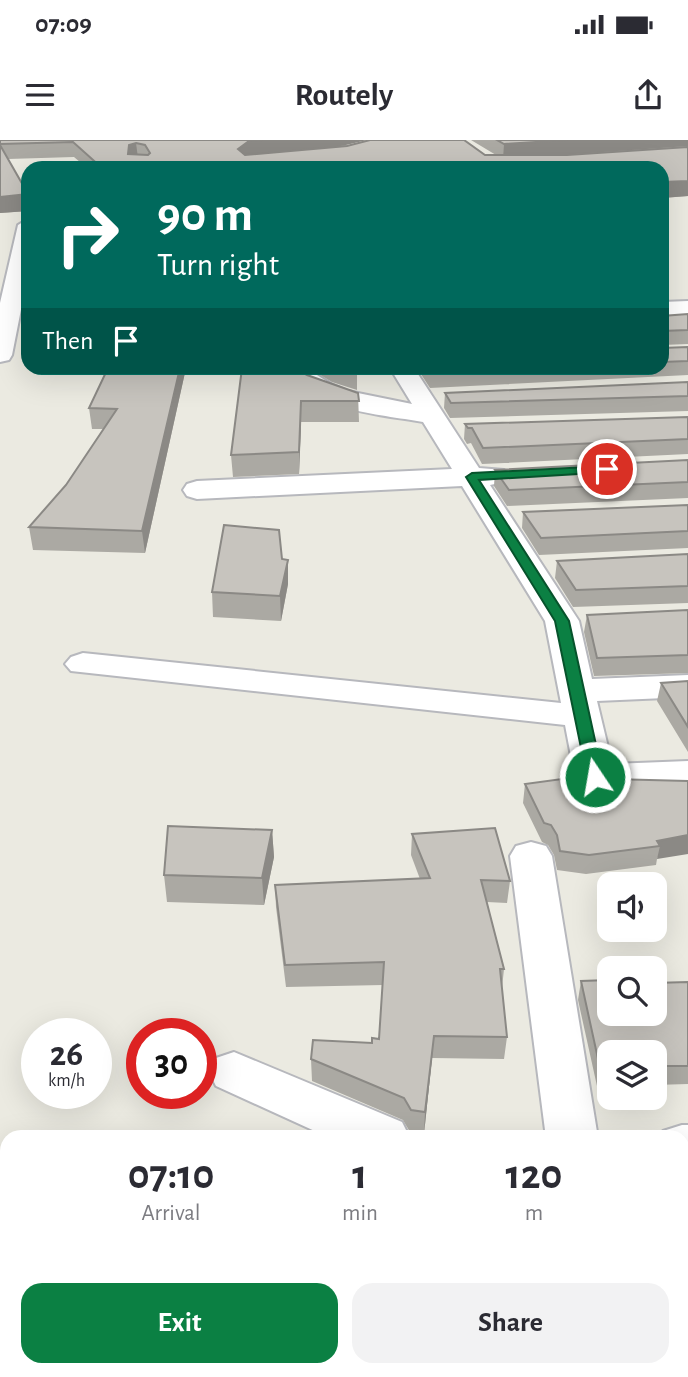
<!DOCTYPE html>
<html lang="en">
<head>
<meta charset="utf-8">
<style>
  :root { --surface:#fff; --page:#f2f2f3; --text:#2b2b33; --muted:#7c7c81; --accent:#0b8043 }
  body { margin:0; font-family:"Alegreya Sans",sans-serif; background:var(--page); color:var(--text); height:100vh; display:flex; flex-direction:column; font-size:26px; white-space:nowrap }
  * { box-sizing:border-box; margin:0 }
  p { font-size:23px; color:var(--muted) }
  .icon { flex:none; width:38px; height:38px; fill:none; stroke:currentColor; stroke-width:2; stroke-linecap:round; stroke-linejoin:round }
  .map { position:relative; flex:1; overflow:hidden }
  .details { position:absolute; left:0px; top:990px; width:690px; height:247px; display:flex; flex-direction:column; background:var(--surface); border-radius:21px 21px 0 0; box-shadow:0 7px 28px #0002 }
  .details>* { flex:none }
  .guide { position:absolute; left:21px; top:21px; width:648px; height:214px; border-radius:21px; box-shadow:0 7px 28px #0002; background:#00695c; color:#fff; overflow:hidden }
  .controls { position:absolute; left:597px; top:732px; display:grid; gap:14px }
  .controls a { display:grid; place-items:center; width:70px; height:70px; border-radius:14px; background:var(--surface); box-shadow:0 7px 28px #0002; font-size:35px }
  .speed { position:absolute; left:21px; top:878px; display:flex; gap:14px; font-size:35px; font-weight:700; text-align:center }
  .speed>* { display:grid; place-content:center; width:91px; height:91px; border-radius:50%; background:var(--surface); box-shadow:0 7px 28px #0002; line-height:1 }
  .speed small { font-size:18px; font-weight:400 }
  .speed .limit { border:10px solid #d22; background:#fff; color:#111 }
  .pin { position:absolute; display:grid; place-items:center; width:60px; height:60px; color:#fff; margin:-30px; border:4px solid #fff; border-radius:50%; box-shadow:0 2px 7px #0007 }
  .me { position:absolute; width:77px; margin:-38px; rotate:348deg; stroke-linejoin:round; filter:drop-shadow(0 0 5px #0008) }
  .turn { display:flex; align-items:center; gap:24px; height:147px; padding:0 21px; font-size:32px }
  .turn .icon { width:91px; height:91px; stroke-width:2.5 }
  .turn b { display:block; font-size:49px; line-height:60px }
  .then { display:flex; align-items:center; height:66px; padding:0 21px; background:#0003; gap:14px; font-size:26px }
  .eta { display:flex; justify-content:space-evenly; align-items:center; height:119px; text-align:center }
  .eta b { font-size:42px; font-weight:700; line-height:49px }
  .button { display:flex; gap:14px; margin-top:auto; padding:14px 21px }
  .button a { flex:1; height:80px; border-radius:21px; background:var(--accent); color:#fff; font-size:28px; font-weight:700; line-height:80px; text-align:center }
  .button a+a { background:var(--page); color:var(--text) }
  .status { display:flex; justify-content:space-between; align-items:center; height:49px; padding:0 35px; background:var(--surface); direction:ltr }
  .status svg { height:19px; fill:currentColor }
  header { display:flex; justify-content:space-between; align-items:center; height:91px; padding:0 21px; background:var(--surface); font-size:32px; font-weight:700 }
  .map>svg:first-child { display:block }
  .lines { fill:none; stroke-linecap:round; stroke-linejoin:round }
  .minor-casing { stroke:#b7b8bd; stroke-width:4 }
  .minor { fill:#fff; fill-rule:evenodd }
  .wall { fill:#aba9a3 }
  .shaded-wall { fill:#8b8985 }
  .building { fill:#c7c4be; stroke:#8b8985; stroke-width:2; fill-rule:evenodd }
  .route { fill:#0b8043; stroke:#07532c; stroke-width:2 }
</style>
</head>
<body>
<div class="status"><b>07:09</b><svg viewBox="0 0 49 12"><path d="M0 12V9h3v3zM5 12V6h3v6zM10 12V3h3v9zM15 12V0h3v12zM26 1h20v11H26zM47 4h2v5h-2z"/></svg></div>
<header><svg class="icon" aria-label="menu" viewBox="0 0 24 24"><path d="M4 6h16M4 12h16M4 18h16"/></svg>Routely<svg class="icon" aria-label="share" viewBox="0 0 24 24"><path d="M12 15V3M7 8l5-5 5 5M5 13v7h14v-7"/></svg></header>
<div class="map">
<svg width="688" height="1237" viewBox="0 0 688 1237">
  <rect width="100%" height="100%" fill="#ebeae1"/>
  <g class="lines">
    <g class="minor-casing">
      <path id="minor" d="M28 79V134L12 215 9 220 0 222V163L18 85Z
        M688 161V175L662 176V162Z
        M280 228H306L331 244 348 251 412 264 390 228H414L479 328 504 330 508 336 504 342 490 345 579 481 592 539 688 535V557L597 561 612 624 688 621V645L595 650 581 646 575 637 565 585 71 531 65 524 71 517 83 513 561 563 545 481 462 346 197 359 187 356 183 350 187 344 197 341 452 329 423 282C378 274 309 270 280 228Z
        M531 702 546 706 552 716 598 998H546L510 716 516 706Z
        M234 912 402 982 410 998H330L216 946 209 932 216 918Z
        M682 985H688V1029H682V998H660L663 991Z
        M574 1230H634L635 1237H575Z"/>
    </g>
    <use href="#minor" class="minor"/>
  </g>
  <path class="wall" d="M0 0 346 5 485 15H496L471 0H688V56L662 58V28H87L74 17 8 19 28 54V71L0 73Z
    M688 174V204L662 205V208L688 207V235L430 248 417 228H662V176Z
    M103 228H186L145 413 33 410 29 387 66 345 103 289H92L89 268 106 231Z
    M309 228H357V250L332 242Z
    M307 235 358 253 359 282H301L299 334 233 337 231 315Z
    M688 242V271L450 278 444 268 445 253Z
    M688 277V314L482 324 471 303 467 304 464 299 465 284Z
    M688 320V358L507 366 494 346 495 330Z
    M688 365V408L539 415 522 388 523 372Z
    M688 414V463L573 467 555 438 557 421Z
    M282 419 288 444 281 481 213 477 212 452Z
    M688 470V533L594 536 584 492 587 475Z
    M688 541V612L657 561 661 543Z
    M611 639 688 641 657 719 656 725 586 734 557 730 554 715 548 705 542 702 523 663 525 644Z
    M272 690 274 717 264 765 167 762 164 735Z
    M412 694 510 741 507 763 487 762 504 829 502 848 507 897 504 919 432 918 424 994 410 992 403 980 312 941 311 919 372 903 379 899 383 845 286 847 276 767 275 745 420 739 411 715Z
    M581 841 609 873 688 842V944L654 945V912H609V946H597L578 860Z
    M682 1114 688 1122V1216L682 1217Z"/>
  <path class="shaded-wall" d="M262 0H367L346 5 238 24V9L249 1Z
    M567 0H688V6L503 19 504 4Z
    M136 3 138 18 128 14 129 5Z
    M688 41V56L662 58V42Z
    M28 54V71L0 73V57Z
    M180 228H186L145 413 142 391Z
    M301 261V282L299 334V312Z
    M288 420V444L281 481 280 456Z
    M272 690 274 717 264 765 262 738Z
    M688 695V714L657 719 660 706 657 701Z
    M434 896 432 918 424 994 425 972Z
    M156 1230H160L161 1237H155Z"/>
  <path class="building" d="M0 0H262L249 1 238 9 245 15 347 6 370 0H464L485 15H567L688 7V41L662 42V28H102L73 2 0 4ZM136 3 145 5 150 13 148 15 128 14 129 5Z
    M497 0H567L504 4Z
    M0 5 28 54 0 57Z
    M688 174V190L662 191V208L688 207V221L662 222V176Z
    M108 228H180L142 391 29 387 66 345 117 269 89 268Z
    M242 228H295L307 235 358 253 359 261H301L299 312 231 315Z
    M427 228H549L431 233Z
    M688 242V256L451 263 445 253Z
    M688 277V299L483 308 472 288H468L465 284Z
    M688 320V342L509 350 495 330Z
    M688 365V391L541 398 523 372Z
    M224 385 279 390 282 419 288 420 280 456 212 452Z
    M688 414V446L576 450 557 421Z
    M688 470V515L597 518 587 475Z
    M688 541V587L661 543Z
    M599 634 611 639 688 641V695L657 701 660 706 589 715 560 711 557 695 551 685 544 683 525 644Z
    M168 686 272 690 262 738 164 735Z
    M495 688 510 741 481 740 504 829H500L507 897 434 896 425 972 411 970 404 958 311 919 313 900 372 903V898L379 899 384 822 285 825 275 745 430 738 412 694Z
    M609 840V873H654V843L688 842V926H654V912H609V928H600L581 841Z
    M682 1114H684L688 1122V1196H682Z
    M89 1230H156L155 1237H88Z"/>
  <path class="route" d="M607 326 611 327V332L479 340 569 481 603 637 595 642 587 637 555 481 466 337 472 333Z"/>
</svg>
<div class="controls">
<a><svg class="icon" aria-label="sound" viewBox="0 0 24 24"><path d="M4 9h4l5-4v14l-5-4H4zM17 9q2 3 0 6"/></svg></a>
<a><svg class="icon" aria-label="search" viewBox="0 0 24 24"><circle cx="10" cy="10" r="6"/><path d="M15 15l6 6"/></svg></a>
<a><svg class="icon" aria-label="layers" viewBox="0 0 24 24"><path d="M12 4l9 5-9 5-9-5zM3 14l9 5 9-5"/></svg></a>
</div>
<div class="speed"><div>26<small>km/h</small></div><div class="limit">30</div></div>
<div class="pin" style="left:607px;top:329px;background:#d93025"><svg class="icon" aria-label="arrive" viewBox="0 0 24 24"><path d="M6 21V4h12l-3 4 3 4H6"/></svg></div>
<svg class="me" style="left:595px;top:637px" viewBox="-20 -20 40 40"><circle r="17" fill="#0b8043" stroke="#fff" stroke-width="3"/><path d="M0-11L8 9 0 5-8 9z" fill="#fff"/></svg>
<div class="guide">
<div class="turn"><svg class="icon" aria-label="right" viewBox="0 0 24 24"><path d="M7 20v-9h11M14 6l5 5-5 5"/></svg><div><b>90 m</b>Turn right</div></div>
<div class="then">Then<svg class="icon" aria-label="arrive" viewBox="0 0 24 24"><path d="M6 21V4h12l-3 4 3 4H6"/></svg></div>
</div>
<section class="details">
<div class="eta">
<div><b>07:10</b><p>Arrival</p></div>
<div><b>1</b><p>min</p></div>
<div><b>120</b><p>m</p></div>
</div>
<div class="button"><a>Exit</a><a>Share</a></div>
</section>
</div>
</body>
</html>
